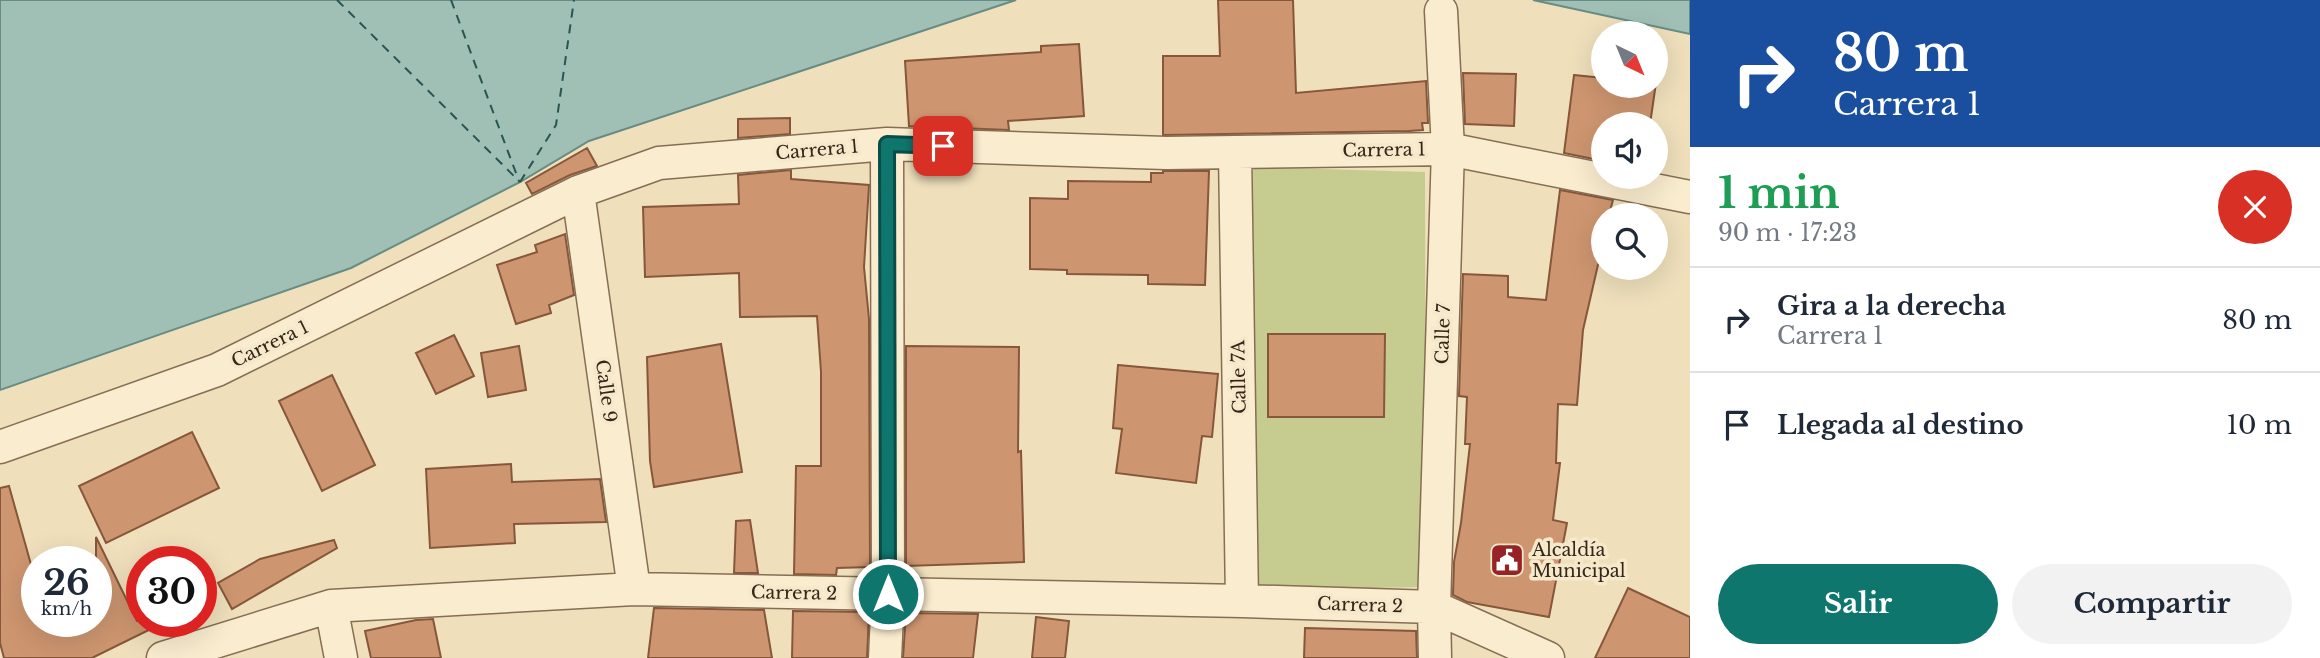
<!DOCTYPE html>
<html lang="es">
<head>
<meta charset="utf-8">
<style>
  :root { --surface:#fff; --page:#f2f2f3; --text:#1f2937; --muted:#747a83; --line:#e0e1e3; --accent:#0f766e }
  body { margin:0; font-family:"Libre Baskerville",serif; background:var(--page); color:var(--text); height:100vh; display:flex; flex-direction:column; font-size:26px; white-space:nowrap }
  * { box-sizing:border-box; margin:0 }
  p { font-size:23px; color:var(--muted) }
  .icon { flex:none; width:38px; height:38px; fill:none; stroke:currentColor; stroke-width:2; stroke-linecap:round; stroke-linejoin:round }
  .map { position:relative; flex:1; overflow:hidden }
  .sheet { display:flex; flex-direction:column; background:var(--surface); width:630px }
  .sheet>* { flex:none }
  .banner { background:#1a4fa0; color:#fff; overflow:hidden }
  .needle { width:46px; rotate:137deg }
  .controls { position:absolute; left:1591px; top:21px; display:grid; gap:14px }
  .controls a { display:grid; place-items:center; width:77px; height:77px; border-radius:50%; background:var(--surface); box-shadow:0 7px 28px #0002; font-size:35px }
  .speed { position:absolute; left:21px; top:546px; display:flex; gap:14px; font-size:35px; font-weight:700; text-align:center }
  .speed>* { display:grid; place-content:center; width:91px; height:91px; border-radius:50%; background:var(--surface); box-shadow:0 7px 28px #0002; line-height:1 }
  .speed small { font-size:18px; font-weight:400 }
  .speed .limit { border:10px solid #d22; background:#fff; color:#111 }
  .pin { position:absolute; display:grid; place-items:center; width:60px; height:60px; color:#fff; margin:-30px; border-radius:14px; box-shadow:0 4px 10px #0006 }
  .me { position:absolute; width:77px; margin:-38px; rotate:0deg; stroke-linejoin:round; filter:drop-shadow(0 0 5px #0008) }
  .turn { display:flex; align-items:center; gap:24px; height:147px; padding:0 28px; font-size:32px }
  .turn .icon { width:91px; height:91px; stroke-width:2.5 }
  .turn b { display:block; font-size:49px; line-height:60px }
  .round { display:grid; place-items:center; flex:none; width:74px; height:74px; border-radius:37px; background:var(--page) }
  .overview { display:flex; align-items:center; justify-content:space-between; height:119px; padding:0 28px }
  h1 { font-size:42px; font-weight:700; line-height:52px; color:#1e9e55 }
  .action { display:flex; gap:14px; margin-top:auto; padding:14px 28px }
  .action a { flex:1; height:80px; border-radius:42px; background:var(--accent); color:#fff; font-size:28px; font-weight:700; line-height:80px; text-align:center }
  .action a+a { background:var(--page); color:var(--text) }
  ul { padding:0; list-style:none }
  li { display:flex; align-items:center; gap:21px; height:105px; padding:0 28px; border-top:2px solid var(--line) }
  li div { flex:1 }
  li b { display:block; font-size:26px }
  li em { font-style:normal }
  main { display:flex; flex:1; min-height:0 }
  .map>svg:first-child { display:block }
  .green { fill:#c6cc8f }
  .water { fill:#a0bfb5; stroke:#678c83; stroke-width:2 }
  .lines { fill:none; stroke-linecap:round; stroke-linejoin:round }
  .ferry { stroke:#295551; stroke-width:2; stroke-dasharray:9 7; stroke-linecap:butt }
  .building { fill:#ce9670; stroke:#86573a; stroke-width:2 }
  .street-casing { stroke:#866e55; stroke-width:35 }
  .street { stroke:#faecce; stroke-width:32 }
  .route-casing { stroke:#0a4d48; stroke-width:18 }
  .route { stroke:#0f766e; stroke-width:12 }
  .labels { text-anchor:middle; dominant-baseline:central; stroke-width:7; stroke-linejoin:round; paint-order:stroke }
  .street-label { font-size:18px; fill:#34271a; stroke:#f6e9cb }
  .poi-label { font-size:18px; fill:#34271a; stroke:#f6e9cb; text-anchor:start }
</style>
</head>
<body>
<main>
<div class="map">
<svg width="1690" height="658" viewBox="0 0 1690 658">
  <rect width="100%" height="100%" fill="#efdfbb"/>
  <path class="green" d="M1253 167 1425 172 1426 587 1255 590Z"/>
  <path class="water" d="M0 0H1016L589 141 520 182 351 268 0 390Z
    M1533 0H1690V34Z"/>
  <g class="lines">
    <path class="ferry" d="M337 0 520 182
      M451 0 519 181
      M520 182 556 125 574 0"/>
  </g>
  <path class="building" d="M1218 0H1293L1296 93 1426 81 1428 123H1422L1423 130 1409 131 1163 135V56H1220Z
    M1079 44 1084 116 1008 121 1009 130 909 126 905 61 1041 52V46Z
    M1463 73 1516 74 1514 126 1465 124Z
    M1574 75 1603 78V86H1656V83L1650 124H1603V161L1564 153Z
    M790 118V134L738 138V119Z
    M587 148 597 166 570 175 532 194 526 183Z
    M791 170V179L869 185 864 267 869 319 870 567 837 568 836 575 794 574 796 466H821V372L817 316 740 317 739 273 645 277 643 207 739 204 738 175Z
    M1163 171H1209L1205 285 1148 284V275L1067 274V270L1030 269V198L1068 199V181L1151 182V173H1163Z
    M1560 190 1613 200 1609 215H1603V243L1583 330 1577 405 1558 404 1556 463H1560L1553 520 1567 523 1549 617 1467 602 1453 595 1454 562 1461 523 1470 444H1465L1467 397 1459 396 1463 274 1508 276V297L1546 300Z
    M565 234 574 295 549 305 551 313 516 324 497 265 537 252 535 245Z
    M1268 334H1385L1384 417H1268Z
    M454 335 474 376 436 394 416 353Z
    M721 344 742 472 654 487 650 461 647 357Z
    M519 346 526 390 488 397 481 353Z
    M906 346 1019 347 1018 452 1021 451 1024 562 906 566Z
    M1118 365 1218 374 1212 437 1202 436 1196 483 1116 473 1122 429 1113 428Z
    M332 375 375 465 322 491 279 401Z
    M192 432 219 488 106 543 79 486Z
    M511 464 512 482 600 479 606 522 514 524 515 543 430 548 426 469Z
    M9 486 37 586V621H96V537L137 621H167L92 658H4L0 643V488Z
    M750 520 758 573H734L736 521Z
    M334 540 337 548 232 609 218 583 260 559Z
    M1628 588 1690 617V658H1595Z
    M654 608 764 610 772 658H648Z
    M793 611 869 612 867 658H792Z
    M906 613 978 614 973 658H903Z
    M1036 617 1069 621 1065 658H1032Z
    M433 619 441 658H371L365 631 416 620Z
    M1305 628 1416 631 1417 658H1304Z"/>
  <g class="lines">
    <g class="street-casing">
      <path id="street" d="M1235 152 1242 601
        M578 192 634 589
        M0 447 217 370 578 192 659 163 887 144 1166 153 1448 149 1690 197
        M331 606 341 658
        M163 658 331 606 634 589 1242 601 1434 607 1548 658
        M885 658 888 594 887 144
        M1435 658 1434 607 1448 149 1441 11"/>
    </g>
    <use href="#street" class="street"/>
  </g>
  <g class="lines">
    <g class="route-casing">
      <path id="route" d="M888 594 887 144 943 146"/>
    </g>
    <use href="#route" class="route"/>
  </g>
  <defs>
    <g id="civic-square" transform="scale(1.75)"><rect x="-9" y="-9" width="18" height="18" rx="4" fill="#962326" stroke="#f6e9cb"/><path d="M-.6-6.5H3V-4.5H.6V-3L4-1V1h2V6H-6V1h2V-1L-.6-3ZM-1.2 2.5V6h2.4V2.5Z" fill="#fff"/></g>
  </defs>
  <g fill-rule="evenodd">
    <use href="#civic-square" x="1507" y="560"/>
  </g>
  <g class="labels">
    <g class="street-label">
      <text transform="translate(817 150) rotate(-5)">Carrera 1</text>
      <text transform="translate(1384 150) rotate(-1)">Carrera 1</text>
      <text transform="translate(1443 334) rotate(-88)">Calle 7</text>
      <text transform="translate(270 344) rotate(-26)">Carrera 1</text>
      <text transform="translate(1239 377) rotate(-91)">Calle 7A</text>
      <text transform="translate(606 391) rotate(82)">Calle 9</text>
      <text transform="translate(794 593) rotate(1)">Carrera 2</text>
      <text transform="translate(1360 605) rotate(2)">Carrera 2</text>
    </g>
    <g class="poi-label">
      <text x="1532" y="550">Alcaldía<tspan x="1532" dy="21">Municipal</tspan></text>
    </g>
  </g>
</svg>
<div class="controls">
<a><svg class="needle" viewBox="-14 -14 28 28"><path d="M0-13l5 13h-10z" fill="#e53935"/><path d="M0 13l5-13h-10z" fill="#747a83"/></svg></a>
<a><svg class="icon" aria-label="sound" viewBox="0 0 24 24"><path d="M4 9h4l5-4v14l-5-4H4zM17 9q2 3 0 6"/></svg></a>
<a><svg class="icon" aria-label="search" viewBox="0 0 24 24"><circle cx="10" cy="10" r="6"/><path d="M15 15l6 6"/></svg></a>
</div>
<div class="speed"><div>26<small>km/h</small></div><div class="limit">30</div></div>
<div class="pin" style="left:943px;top:146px;background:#d93025"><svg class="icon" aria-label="arrive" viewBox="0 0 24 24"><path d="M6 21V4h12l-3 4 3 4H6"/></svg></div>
<svg class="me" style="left:888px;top:594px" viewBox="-20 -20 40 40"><circle r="17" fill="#0f766e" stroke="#fff" stroke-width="3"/><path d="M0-11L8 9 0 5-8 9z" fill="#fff"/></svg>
</div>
<section class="sheet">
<div class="banner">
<div class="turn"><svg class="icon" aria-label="right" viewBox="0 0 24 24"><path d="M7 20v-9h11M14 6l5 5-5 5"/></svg><div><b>80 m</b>Carrera 1</div></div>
</div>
<div class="overview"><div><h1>1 min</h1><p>90 m · 17:23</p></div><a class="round" style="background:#d93025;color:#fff"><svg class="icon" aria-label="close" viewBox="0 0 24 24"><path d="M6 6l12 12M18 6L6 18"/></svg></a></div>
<ul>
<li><svg class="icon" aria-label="right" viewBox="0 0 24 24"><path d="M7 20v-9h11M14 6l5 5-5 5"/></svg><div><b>Gira a la derecha</b><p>Carrera 1</p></div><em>80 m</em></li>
<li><svg class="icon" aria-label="arrive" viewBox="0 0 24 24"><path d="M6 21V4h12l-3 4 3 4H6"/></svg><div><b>Llegada al destino</b></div><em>10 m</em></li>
</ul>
<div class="action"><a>Salir</a><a>Compartir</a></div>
</section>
</main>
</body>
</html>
